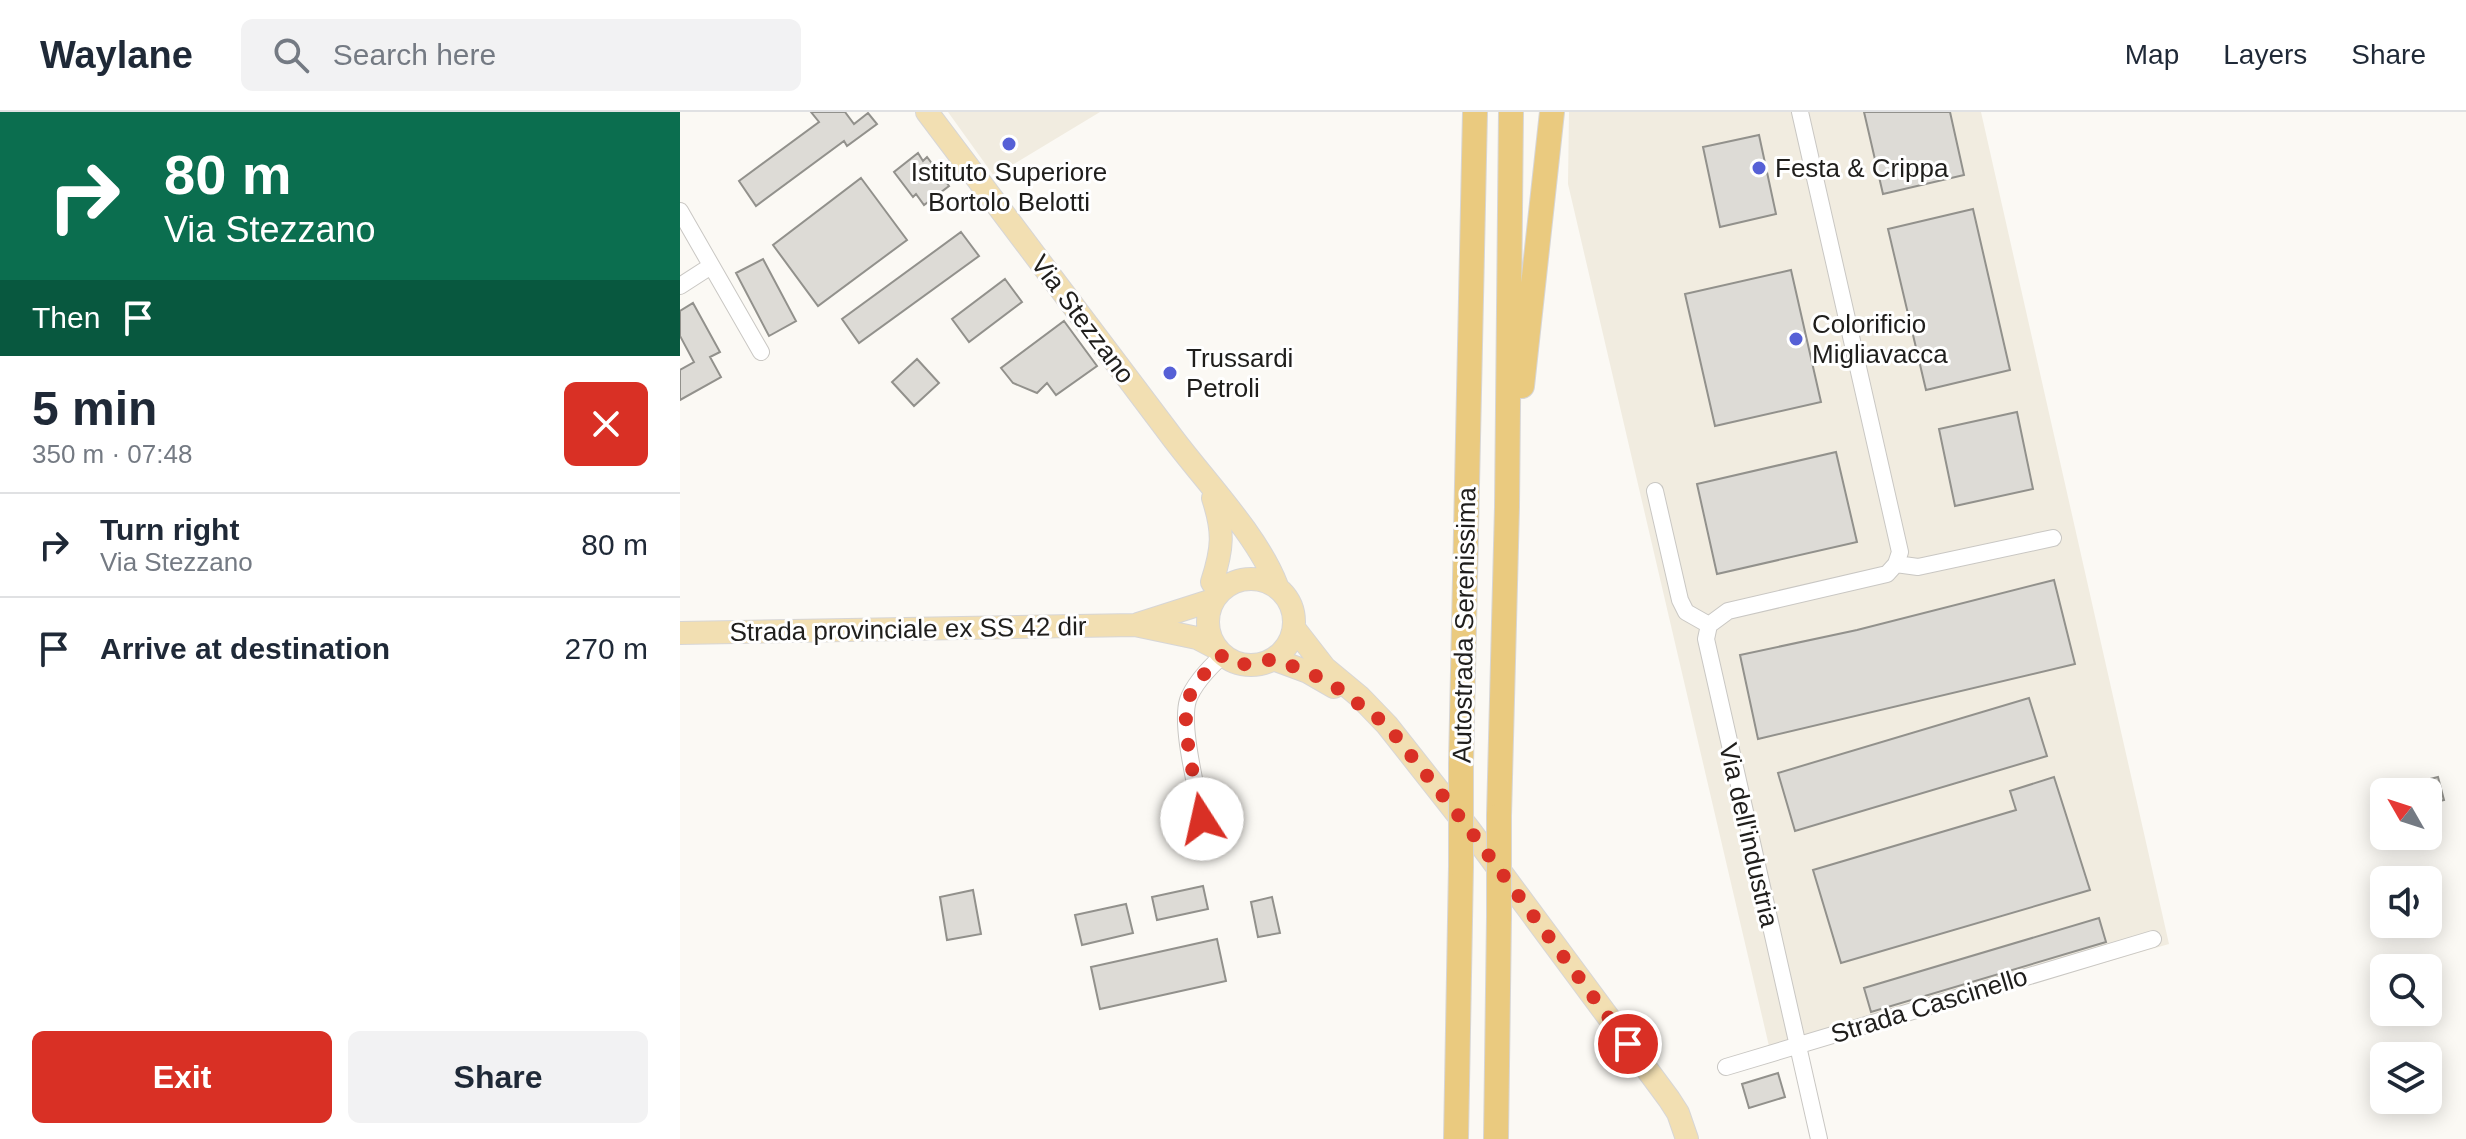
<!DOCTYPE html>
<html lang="en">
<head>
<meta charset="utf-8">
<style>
  :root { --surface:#fff; --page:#f2f2f3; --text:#1f2937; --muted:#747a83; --line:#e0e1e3; --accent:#d93025 }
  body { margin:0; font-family:Helvetica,sans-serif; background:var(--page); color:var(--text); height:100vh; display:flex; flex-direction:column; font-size:30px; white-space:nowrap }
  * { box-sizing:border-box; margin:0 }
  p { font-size:26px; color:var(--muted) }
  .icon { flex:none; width:44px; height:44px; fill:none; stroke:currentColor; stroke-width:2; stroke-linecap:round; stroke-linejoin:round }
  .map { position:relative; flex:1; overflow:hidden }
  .side { display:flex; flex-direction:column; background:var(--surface); width:680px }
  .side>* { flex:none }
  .guide { background:#0b6e4f; color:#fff; overflow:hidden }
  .needle { width:52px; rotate:309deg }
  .controls { position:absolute; left:1690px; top:666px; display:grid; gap:16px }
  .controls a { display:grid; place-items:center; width:72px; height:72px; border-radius:12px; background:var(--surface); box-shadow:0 4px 20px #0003; font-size:40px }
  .pin { position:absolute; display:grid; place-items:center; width:68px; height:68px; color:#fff; margin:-34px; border:4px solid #fff; border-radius:50%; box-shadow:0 2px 8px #0007 }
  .me { position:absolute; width:88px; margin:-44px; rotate:350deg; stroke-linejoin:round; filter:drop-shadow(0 0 6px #0008) }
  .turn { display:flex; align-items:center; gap:28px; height:168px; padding:0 32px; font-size:36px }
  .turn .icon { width:104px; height:104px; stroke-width:2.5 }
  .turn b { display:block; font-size:56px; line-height:68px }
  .then { display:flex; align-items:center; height:76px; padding:0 32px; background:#0003; gap:16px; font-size:30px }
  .round { display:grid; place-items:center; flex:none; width:84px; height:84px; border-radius:12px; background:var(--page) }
  .headline { display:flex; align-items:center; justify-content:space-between; height:136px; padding:0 32px }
  h1 { font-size:48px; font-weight:600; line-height:60px }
  .primary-button { display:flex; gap:16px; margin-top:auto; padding:16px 32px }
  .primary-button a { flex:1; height:92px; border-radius:12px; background:var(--accent); color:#fff; font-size:32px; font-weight:600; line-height:92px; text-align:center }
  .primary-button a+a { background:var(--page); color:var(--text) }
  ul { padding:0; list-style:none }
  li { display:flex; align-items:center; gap:24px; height:104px; padding:0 32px; border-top:2px solid var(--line) }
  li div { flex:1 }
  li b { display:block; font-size:30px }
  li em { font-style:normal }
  header { display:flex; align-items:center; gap:48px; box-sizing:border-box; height:112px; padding:0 40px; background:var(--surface); border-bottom:2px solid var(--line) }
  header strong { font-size:38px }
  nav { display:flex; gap:44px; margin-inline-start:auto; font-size:28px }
  .search { width:560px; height:72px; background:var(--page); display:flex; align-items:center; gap:20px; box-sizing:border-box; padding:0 28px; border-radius:12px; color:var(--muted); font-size:30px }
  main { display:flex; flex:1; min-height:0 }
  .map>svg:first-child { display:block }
  .built { fill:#f1ece0 }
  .building { fill:#dddbd6; stroke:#92918c; stroke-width:2 }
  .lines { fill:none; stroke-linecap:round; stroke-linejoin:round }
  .minor-casing { stroke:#c9c7c3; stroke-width:18 }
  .major-casing { stroke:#d7d6d6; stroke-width:24 }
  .highway-casing { stroke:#d7d6d6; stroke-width:26 }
  .minor { stroke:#fff; stroke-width:16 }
  .major { stroke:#f2dfb2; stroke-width:22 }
  .highway { stroke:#eaca7f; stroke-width:24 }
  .highway-bridge-casing { stroke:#d7d6d6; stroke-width:26; stroke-linecap:butt }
  .highway-bridge { stroke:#eaca7f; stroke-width:24 }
  .route { stroke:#d93025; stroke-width:14; stroke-dasharray:0 25.2 }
  .poi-dot { fill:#5660d6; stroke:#fff; stroke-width:3 }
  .labels { text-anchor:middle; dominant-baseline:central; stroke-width:6; stroke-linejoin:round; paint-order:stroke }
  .poi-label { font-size:26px; fill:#1f1e1c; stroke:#fff; text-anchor:start }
  .street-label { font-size:26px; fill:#1f1e1c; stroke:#fff }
</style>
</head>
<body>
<header>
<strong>Waylane</strong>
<div class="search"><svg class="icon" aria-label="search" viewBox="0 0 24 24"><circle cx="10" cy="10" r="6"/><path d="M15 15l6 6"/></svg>Search here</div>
<nav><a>Map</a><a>Layers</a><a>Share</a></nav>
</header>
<main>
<section class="side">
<div class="guide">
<div class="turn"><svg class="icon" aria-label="right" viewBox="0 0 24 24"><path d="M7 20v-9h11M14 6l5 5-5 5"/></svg><div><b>80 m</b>Via Stezzano</div></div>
<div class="then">Then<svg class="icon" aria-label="arrive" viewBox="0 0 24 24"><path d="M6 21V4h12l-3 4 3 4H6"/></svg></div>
</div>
<div class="headline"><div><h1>5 min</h1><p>350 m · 07:48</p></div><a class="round" style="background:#d93025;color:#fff"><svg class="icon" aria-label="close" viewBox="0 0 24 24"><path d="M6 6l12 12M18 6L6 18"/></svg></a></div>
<ul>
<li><svg class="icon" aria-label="right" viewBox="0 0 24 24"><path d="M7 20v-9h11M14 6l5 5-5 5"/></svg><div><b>Turn right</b><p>Via Stezzano</p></div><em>80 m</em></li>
<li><svg class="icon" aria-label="arrive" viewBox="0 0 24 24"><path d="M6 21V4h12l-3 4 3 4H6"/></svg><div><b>Arrive at destination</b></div><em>270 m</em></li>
</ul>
<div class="primary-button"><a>Exit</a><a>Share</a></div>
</section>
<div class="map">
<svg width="1786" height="1027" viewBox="0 0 1786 1027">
  <rect width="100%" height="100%" fill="#fbf9f4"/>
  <path class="built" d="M268 0H420L314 64Z
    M889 0H1301L1489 832 1092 947 888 72Z"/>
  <path class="building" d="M131 0H165L174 12 188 1 197 12 167 34 164 29 76 94 59 69 139 10Z
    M1184 0H1270L1284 63 1203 82Z
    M1079 23 1096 102 1040 115 1023 35Z
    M238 41 243 49 247 45 269 74 244 93 236 82 233 85 214 60Z
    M181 66 227 128 138 194 93 133Z
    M1293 97 1330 258 1246 278 1208 117Z
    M281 120 299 144 179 231 162 207Z
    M83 147 116 209 89 224 56 161Z
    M1111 158 1141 290 1035 314 1005 182Z
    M325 167 342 190 289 230 272 207Z
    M13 191 40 240 30 245 41 265 0 288V258L14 250 0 224V199Z
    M384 209 417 254 376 283 367 271 357 281 333 271 321 256Z
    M237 247 259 271 234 294 212 270Z
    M1337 300 1353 377 1275 394 1259 317Z
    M1156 340 1177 430 1037 462 1017 372Z
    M1374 468 1395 552 1078 627 1060 543 1177 518Z
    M1349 586 1367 644 1115 719 1098 661Z
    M1374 665 1410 778 1161 851 1133 758 1336 698 1330 679Z
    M1758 665 1764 688 1748 692V680H1715L1714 676Z
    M523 774 528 797 477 808 472 785Z
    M293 778 301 822 267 828 260 785Z
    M592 785 600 821 578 825 571 790Z
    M446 792 453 821 402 833 395 803Z
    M1419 806 1426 830 1191 900 1184 876Z
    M537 827 546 869 420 897 411 855Z
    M1098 961 1105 985 1069 996 1062 972Z"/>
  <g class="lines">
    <g class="minor-casing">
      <path id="minor" d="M1120 0 1220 440 1216 452 1207 462 1048 499 1029 513 1026 527 1139 1027
        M0 99 81 240
        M0 174 31 154
        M975 379 1000 488 1006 500 1029 513
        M1216 452 1238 455 1373 426
        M522 707C517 677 500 614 508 588 514 571 530 555 543 543
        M1046 955 1473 827"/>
    </g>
    <g class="major-casing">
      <path id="major" d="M247 0C328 107 408 214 489 321 522 366 578 423 597 474
        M533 386C544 420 543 436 532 470L539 480
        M528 510a43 43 0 1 1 86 0a43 43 0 1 1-86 0Z
        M458 512 533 488
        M614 516 645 556 680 585 707 613 789 717 989 987 998 1001 1007 1027
        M0 521 455 513 517 526 536 536
        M593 547 628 560 654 575"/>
    </g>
    <g class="highway-casing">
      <path id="highway" d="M842 274 872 0
        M781 653 795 0
        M819 704 827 395 831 0
        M776 1027 781 754
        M816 1027 819 805"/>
    </g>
    <use href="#minor" class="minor"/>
    <use href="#major" class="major"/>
    <use href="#highway" class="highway"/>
    <g class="highway-bridge-casing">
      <path id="highway-bridge" d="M781 754V653
        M819 805V704"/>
    </g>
    <use href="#highway-bridge" class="highway-bridge"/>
  </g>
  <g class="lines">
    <path class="route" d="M522 707C517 678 500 613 508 588 514 571 530 555 543 543L555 550 568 553 593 547 628 560 653 573 707 613 789 717 948 932"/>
  </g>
  <g class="poi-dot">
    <circle cx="329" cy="32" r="8"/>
    <circle cx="1079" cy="56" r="8"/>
    <circle cx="1116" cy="227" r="8"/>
    <circle cx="490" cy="261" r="8"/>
  </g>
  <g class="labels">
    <g class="poi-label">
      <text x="1095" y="56">Festa &amp; Crippa</text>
      <text x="329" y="60" text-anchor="middle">Istituto Superiore<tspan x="329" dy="30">Bortolo Belotti</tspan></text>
      <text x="1132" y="212">Colorificio<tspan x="1132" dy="30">Migliavacca</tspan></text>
      <text x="506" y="246">Trussardi<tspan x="506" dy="30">Petroli</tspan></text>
    </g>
    <g class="street-label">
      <text transform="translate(403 207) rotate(53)">Via Stezzano</text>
      <text transform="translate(784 513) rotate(-89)">Autostrada Serenissima</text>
      <text transform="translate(228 517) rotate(-1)">Strada provinciale ex SS 42 dir</text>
      <text transform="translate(1069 723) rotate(77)">Via dell'industria</text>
      <text transform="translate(1249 893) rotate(-17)">Strada Cascinello</text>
    </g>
  </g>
</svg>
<div class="controls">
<a><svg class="needle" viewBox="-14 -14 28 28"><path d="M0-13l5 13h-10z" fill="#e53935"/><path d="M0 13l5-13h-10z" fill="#747a83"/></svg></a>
<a><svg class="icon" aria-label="sound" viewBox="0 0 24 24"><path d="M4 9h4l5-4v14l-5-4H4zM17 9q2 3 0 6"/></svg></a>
<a><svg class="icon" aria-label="search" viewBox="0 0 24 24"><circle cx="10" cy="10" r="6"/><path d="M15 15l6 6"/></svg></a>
<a><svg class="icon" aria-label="layers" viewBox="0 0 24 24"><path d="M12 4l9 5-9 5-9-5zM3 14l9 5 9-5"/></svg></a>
</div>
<div class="pin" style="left:948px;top:932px;background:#d93025"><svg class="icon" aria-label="arrive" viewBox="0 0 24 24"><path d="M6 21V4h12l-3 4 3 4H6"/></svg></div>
<svg class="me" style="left:522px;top:707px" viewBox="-20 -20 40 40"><circle r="19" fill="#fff"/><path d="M0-13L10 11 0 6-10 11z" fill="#d93025"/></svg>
</div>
</main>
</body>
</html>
